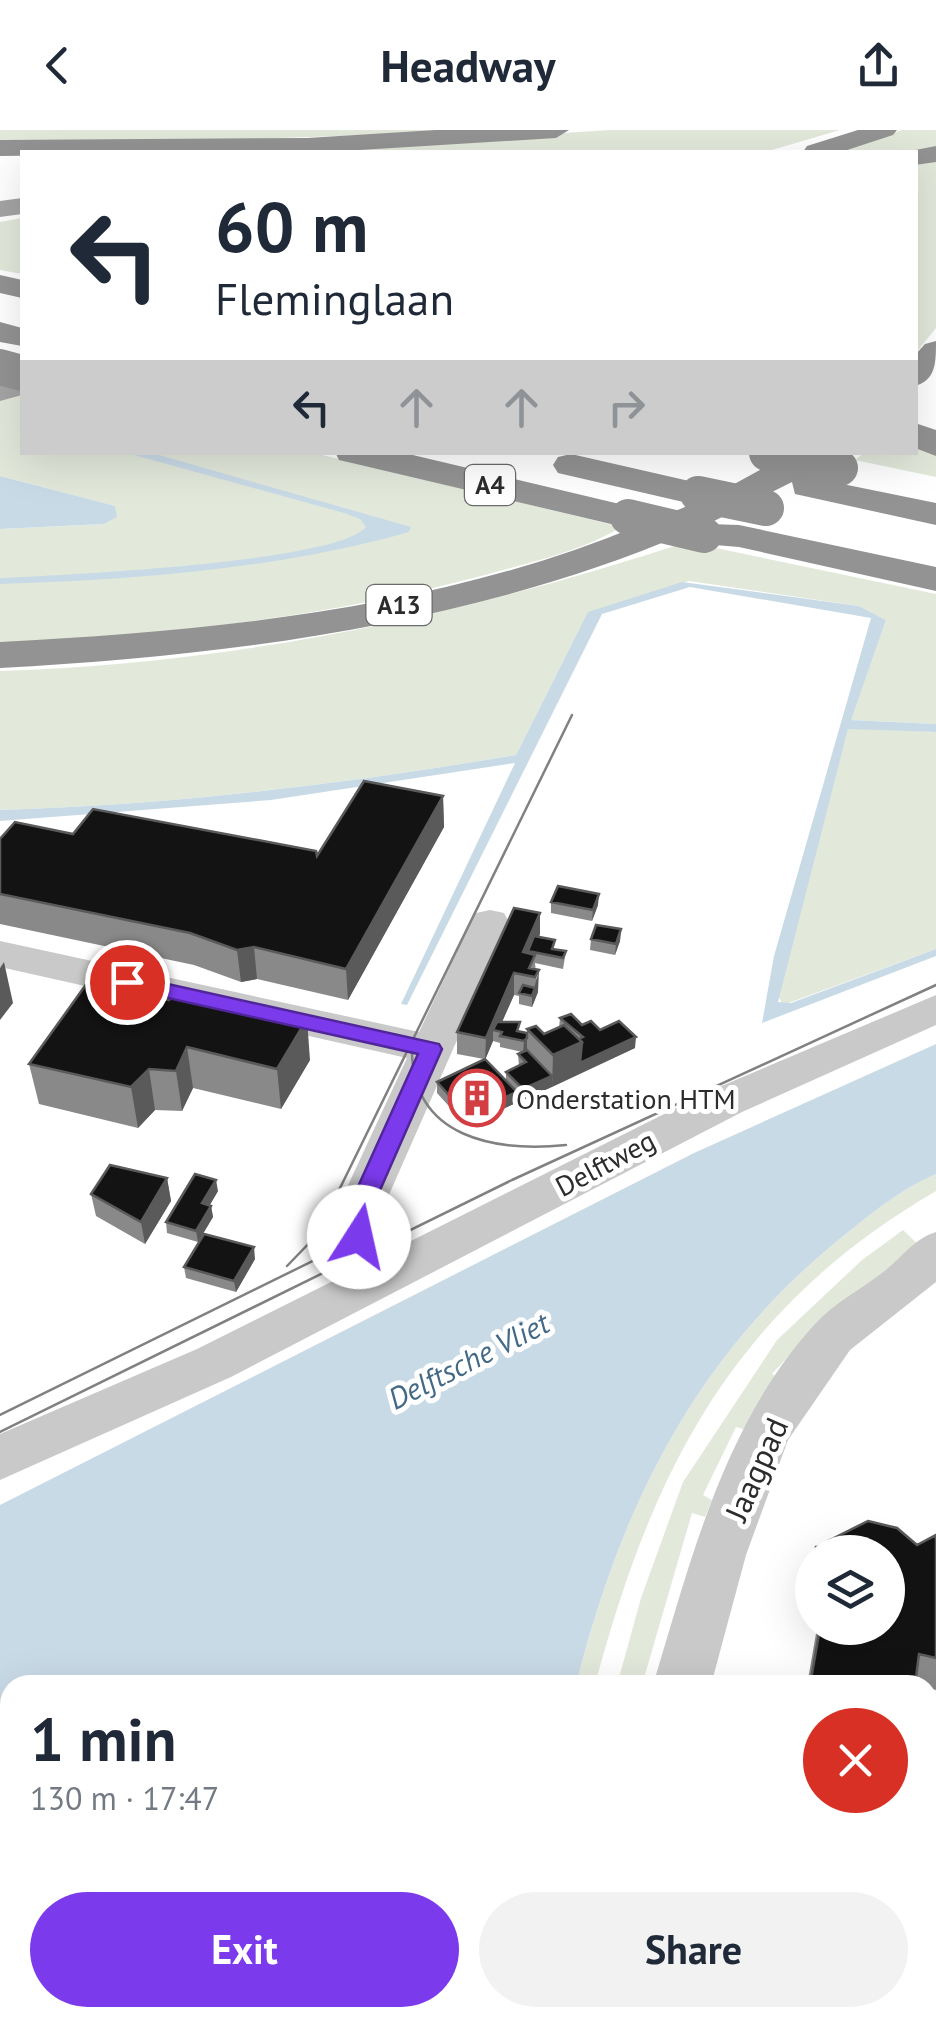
<!DOCTYPE html>
<html lang="en">
<head>
<meta charset="utf-8">
<style>
  :root { --surface:#fff; --page:#f2f2f3; --text:#1f2937; --muted:#747a83; --accent:#7c3aed }
  body { margin:0; font-family:"PT Sans",sans-serif; background:var(--page); color:var(--text); height:100vh; display:flex; flex-direction:column; font-size:38px; white-space:nowrap }
  * { box-sizing:border-box; margin:0 }
  p { font-size:32px; color:var(--muted) }
  .icon { flex:none; width:55px; height:55px; fill:none; stroke:currentColor; stroke-width:2; stroke-linecap:round; stroke-linejoin:round }
  .map { position:relative; flex:1; overflow:hidden }
  .side { position:absolute; left:0px; top:1545px; width:938px; height:352px; display:flex; flex-direction:column; background:var(--surface); border-radius:30px 30px 0 0; box-shadow:0 10px 40px #0002 }
  .side>* { flex:none }
  .top-card { position:absolute; left:20px; top:20px; width:898px; height:305px; border-radius:0px; box-shadow:0 10px 40px #0002; background:#fff; color:var(--text); overflow:hidden }
  .controls { position:absolute; left:795px; top:1405px; display:grid; gap:20px }
  .controls a { display:grid; place-items:center; width:110px; height:110px; border-radius:50%; background:var(--surface); box-shadow:0 10px 40px #0002; font-size:50px }
  .pin { position:absolute; display:grid; place-items:center; width:85px; height:85px; color:#fff; margin:-42px; border:5px solid #fff; border-radius:50%; box-shadow:0 2px 10px #0007 }
  .me { position:absolute; width:110px; margin:-55px; rotate:10deg; stroke-linejoin:round; filter:drop-shadow(0 0 8px #0008) }
  .turn { display:flex; align-items:center; gap:35px; height:210px; padding:0 30px; font-size:45px }
  .turn .icon { width:130px; height:130px; stroke-width:2.5 }
  .turn b { display:block; font-size:70px; line-height:85px }
  .lanes { display:flex; align-items:center; height:95px; padding:0 30px; background:#0003; justify-content:center; gap:50px; direction:ltr }
  .lanes .off { opacity:.35 }
  .round { display:grid; place-items:center; flex:none; width:105px; height:105px; border-radius:52px; background:var(--page) }
  .overview { display:flex; align-items:center; justify-content:space-between; height:170px; padding:0 30px }
  h1 { font-size:60px; font-weight:800; line-height:75px }
  .action { display:flex; gap:20px; margin-top:auto; padding:20px 30px }
  .action a { flex:1; height:115px; border-radius:60px; background:var(--accent); color:#fff; font-size:40px; font-weight:800; line-height:115px; text-align:center }
  .action a+a { background:var(--page); color:var(--text) }
  header { display:flex; justify-content:space-between; align-items:center; height:130px; padding:0 30px; background:var(--surface); font-size:45px; font-weight:800 }
  .map>svg:first-child { display:block }
  .green { fill:#e2e9db }
  .water { fill:#c9dae7 }
  .lines { fill:none; stroke-linecap:round; stroke-linejoin:round }
  .minor { fill:#c9c9c9; fill-rule:evenodd }
  .major { fill:#a4a4a4; fill-rule:evenodd }
  .highway { fill:#939393; fill-rule:evenodd }
  .tram { stroke:#818181; stroke-width:2.5 }
  .highway-bridge { stroke:#939393; stroke-width:36 }
  .wall { fill:#898989; fill-rule:evenodd }
  .shaded-wall { fill:#5a5a5a }
  .building { fill:#131313; stroke:#5a5a5a; stroke-width:2.5 }
  .route { fill:#7c3aed; stroke:#51269a; stroke-width:2.5 }
  .labels { text-anchor:middle; dominant-baseline:central; stroke-width:10; stroke-linejoin:round; paint-order:stroke }
  .shield { fill:#fff; stroke:#6b6b6b; stroke-width:2.5 }
  .shield-label { font-size:25px; font-weight:bold; fill:#2c2c2c }
  .poi-label { font-size:28px; fill:#2c2c2c; stroke:#fff; text-anchor:start }
  .street-label { font-size:28px; fill:#2c2c2c; stroke:#fff }
  .water-label { font-size:30px; font-style:italic; fill:#436986; stroke:#fff }
  .near-street-label { font-size:32px; fill:#2c2c2c; stroke:#fff }
</style>
</head>
<body>
<header><svg class="icon" aria-label="back" viewBox="0 0 24 24"><path d="M15 5l-7 7 7 7"/></svg>Headway<svg class="icon" aria-label="share" viewBox="0 0 24 24"><path d="M12 15V3M7 8l5-5 5 5M5 13v7h14v-7"/></svg></header>
<div class="map">
<svg width="936" height="1897" viewBox="0 0 936 1897">
  <rect width="100%" height="100%" fill="#fff"/>
  <path class="green" d="M0 0H477C318 8 159 13 0 10Z
    M610 0H840L765 22H274Z
    M902 0H936V20L839 22Z
    M936 28V198L915 224V31Z
    M22 88V144L0 140V92Z
    M22 261V322L314 323 622 397C579 422 532 432 485 445 327 487 163 506 0 513V399L104 394 114 376 0 346V267Z
    M915 316 936 325V347L855 330 864 323 915 322Z
    M687 412 936 464V594L850 590 886 490 859 476 689 451 588 483 516 625C344 654 174 675 0 680V541C235 534 464 485 687 412Z
    M848 598 936 602V819L783 875 778 866Z
    M936 1044V1061C735 1178 653 1337 595 1555H576C620 1381 691 1234 830 1117 862 1091 898 1060 936 1044Z
    M903 1100 925 1121 845 1181 835 1176 772 1244 780 1249 746 1300 736 1297 703 1365 712 1370 705 1387 692 1383 642 1555H617L641 1468 683 1352 777 1210 862 1130Z"/>
  <path class="water" d="M127 323H152L411 397 409 402C277 439 136 450 0 454V448C59 445 335 433 366 397L360 389 344 383Z
    M0 346 115 376 117 387 104 394 0 399Z
    M682 452 859 476 886 490 851 590 936 594V602L848 599 778 872 791 873 936 819V826L762 893 774 826 871 488 690 457 602 484 407 875 401 874 515 633 271 670 0 691V680C174 675 344 654 516 625L588 482Z
    M936 914V1044C898 1060 862 1091 830 1117 691 1234 620 1381 576 1555H10V1602L0 1608V1375L694 1023Z
    M223 1888H480L478 1897H219Z"/>
  <g class="lines">
    <path class="minor" d="M490 780 504 783 509 792 377 1092 395 1119 712 960 936 865V895L742 982 231 1247 0 1350V1304L197 1219 357 1139 331 1092 407 928 0 837V811L419 902 471 792 476 783Z
      M936 1102V1152L850 1220 788 1310 746 1425 711 1555H653C691 1430 724 1293 815 1194 833 1174 861 1159 882 1143 901 1129 913 1109 936 1102Z
      M928 1827 936 1829V1893L919 1888H928Z"/>
    <path class="major" d="M22 68V84L0 87V71Z
      M22 245V265L0 271V251Z"/>
    <path class="highway" d="M436 0H569L556 8 327 22 0 26V10L307 8Z
      M858 0H897L893 5 841 22H803L807 16Z
      M936 16V32L915 35V22H905Z
      M0 145 22 150V168L0 163Z
      M0 192 22 198V216L0 212Z
      M936 211C936 233 936 250 915 256V225L925 214Z
      M915 293 936 300V326L915 318Z
      M335 322H400L628 376 641 379 647 387 642 395 692 374 558 343 553 335 558 327 571 324 698 353 711 356 716 364 793 322H838L803 346 936 373V395L795 364 792 352 708 394 739 395 936 437V461L739 417 691 413 686 403C470 495 232 525 0 538V512C215 501 439 479 640 395L628 398 352 333 339 330Z"/>
    <path class="tram" d="M412 923C414 1008 495 1022 566 1015
      M287 1136 317 1105 572 585
      M0 1285 400 1088
      M0 1302 512 1050 936 855"/>
    <path class="highway-bridge" d="M0 237 22 243
      M767 323 840 338
      M698 364 766 378
      M628 387 704 405"/>
  </g>
  <path class="wall" d="M443 666 444 697 348 870 257 849 241 852 194 835 0 794V709L317 726Z
    M551 772 598 775 592 791 551 783Z
    M621 799 620 811 615 825 590 820 591 809Z
    M540 804 539 807 555 819 566 821 563 839 535 833 538 862 532 877 519 874V866L514 865 502 892 520 901 527 903V899L544 904 559 898 560 888 600 900 635 918 523 970 517 964 516 973 466 995 437 963V952L484 929 457 924V902ZM493 911 500 913V917L522 922 518 924 519 936 506 942V950L485 930Z
    M90 849 310 930 281 979 193 958 182 981 155 980 138 998 39 974 29 934Z
    M167 1048 171 1071 145 1114 96 1086 91 1064Z
    M218 1061 209 1076H211L213 1087 198 1112 167 1103 166 1092Z
    M255 1129 236 1162 186 1148 184 1137Z
    M936 1405V1560L928 1558V1555H807L817 1498H888L827 1417 917 1415Z
    M812 1430V1464L806 1461Z"/>
  <path class="shaded-wall" d="M443 666 444 697 348 870 346 839Z
    M599 764 598 775 592 791 593 780Z
    M540 783V804L532 822 528 821V832L523 822Z
    M621 799 620 811 615 825 616 814Z
    M254 817 257 849 241 852 237 820Z
    M4 832 13 873 0 890V838Z
    M539 840 538 862 532 877V866Z
    M514 843V865L498 901 493 900V911L485 930 486 908Z
    M307 889 310 930 281 979 277 939Z
    M636 907 635 918 552 957 553 925 582 912Z
    M527 908V919L523 922 524 911Z
    M187 917 193 958 182 981 176 941Z
    M149 939 155 980 138 998 131 957Z
    M552 946V957L523 970V959Z
    M517 962 516 973 466 995V984Z
    M167 1048 171 1071 145 1114 141 1092Z
    M216 1050 218 1061 204 1085 202 1073Z
    M211 1076 213 1087 198 1112 196 1101Z
    M254 1117 255 1129 236 1162 234 1151Z
    M3 1846 8 1855 0 1860V1849Z"/>
  <path class="building" d="M364 651 443 666 346 839 254 817 237 820 190 803 0 764V709L15 692 73 704 93 679 316 721 317 726Z
    M558 756 599 764 593 780 551 772Z
    M514 778 540 783 523 822 535 825 529 838 539 840 535 847 514 843 486 908 457 902Z
    M596 795 621 799 616 814 591 809Z
    M534 806 555 810 552 819 566 821 563 828 528 821Z
    M90 849 169 870 178 861 307 889 277 939 187 917 176 941 149 939 131 957 29 934Z
    M523 855 535 858 532 866 519 863Z
    M571 884 582 895 591 891 600 900 619 891 636 907 580 933 582 912 579 909 583 907 560 888Z
    M497 892H520L517 901 527 903V908L524 911 500 906 502 902 493 900Z
    M564 895 582 912 553 925 527 899 536 896 544 904Z
    M527 920 552 946 523 959 506 942 526 932 518 924Z
    M485 929 517 962 466 984 437 952Z
    M110 1035 167 1048 141 1092 91 1064Z
    M195 1044 216 1050 202 1073 211 1076 196 1101 166 1092Z
    M204 1104 254 1117 234 1151 184 1137Z
    M868 1391 897 1398 917 1415 936 1405V1528L919 1524 915 1555H810L820 1498H888V1422H815L816 1417H827L828 1411Z"/>
  <path class="route" d="M127 845 439 914 442 919 366 1092 371 1107 368 1114H350L342 1092 418 924 119 857V847Z"/>
  <defs>
    <g id="building-ring" transform="scale(2.875)"><circle r="9.5" fill="#fff" stroke="#d33e43" stroke-width="1.5"/><path d="M-4-6H4V6H1V3H-1V6H-4ZM-2.5-4.3h1.7v1.8h-1.7ZM.8-4.3h1.7v1.8H.8ZM-2.5-1h1.7V.8h-1.7ZM.8-1h1.7V.8H.8Z" fill="#d33e43"/></g>
  </defs>
  <g fill-rule="evenodd">
    <use href="#building-ring" x="477" y="968"/>
  </g>
  <g class="labels">
    <g class="shield">
      <rect x="465" y="335" width="50" height="40" rx="8"/>
      <rect x="366.5" y="455" width="65" height="40" rx="8"/>
    </g>
    <g class="shield-label">
      <text x="490" y="355">A4</text>
      <text x="399" y="475">A13</text>
    </g>
    <g class="poi-label">
      <text x="516" y="968">Onderstation HTM</text>
    </g>
    <g class="street-label">
      <text transform="translate(605 1033) rotate(-28)">Delftweg</text>
    </g>
    <g class="water-label">
      <text transform="translate(468 1230) rotate(-27)">Delftsche Vliet</text>
    </g>
    <g class="near-street-label">
      <text transform="translate(756 1339) rotate(-66)">Jaagpad</text>
    </g>
  </g>
</svg>
<div class="controls">
<a><svg class="icon" aria-label="layers" viewBox="0 0 24 24"><path d="M12 4l9 5-9 5-9-5zM3 14l9 5 9-5"/></svg></a>
</div>
<div class="pin" style="left:127px;top:852px;background:#d93025"><svg class="icon" aria-label="arrive" viewBox="0 0 24 24"><path d="M6 21V4h12l-3 4 3 4H6"/></svg></div>
<svg class="me" style="left:359px;top:1107px" viewBox="-20 -20 40 40"><circle r="19" fill="#fff"/><path d="M0-13L10 11 0 6-10 11z" fill="#7c3aed"/></svg>
<div class="top-card">
<div class="turn"><svg class="icon" aria-label="left" viewBox="0 0 24 24"><path d="M17 20v-9H6M10 6l-5 5 5 5"/></svg><div><b>60 m</b>Fleminglaan</div></div>
<div class="lanes"><svg class="icon" aria-label="left" viewBox="0 0 24 24"><path d="M17 20v-9H6M10 6l-5 5 5 5"/></svg><svg class="icon off" aria-label="ahead" viewBox="0 0 24 24"><path d="M12 20V5M6 11l6-6 6 6"/></svg><svg class="icon off" aria-label="ahead" viewBox="0 0 24 24"><path d="M12 20V5M6 11l6-6 6 6"/></svg><svg class="icon off" aria-label="right" viewBox="0 0 24 24"><path d="M7 20v-9h11M14 6l5 5-5 5"/></svg></div>
</div>
<section class="side">
<div class="overview"><div><h1>1 min</h1><p>130 m · 17:47</p></div><a class="round" style="background:#d93025;color:#fff"><svg class="icon" aria-label="close" viewBox="0 0 24 24"><path d="M6 6l12 12M18 6L6 18"/></svg></a></div>
<div class="action"><a>Exit</a><a>Share</a></div>
</section>
</div>
</body>
</html>
